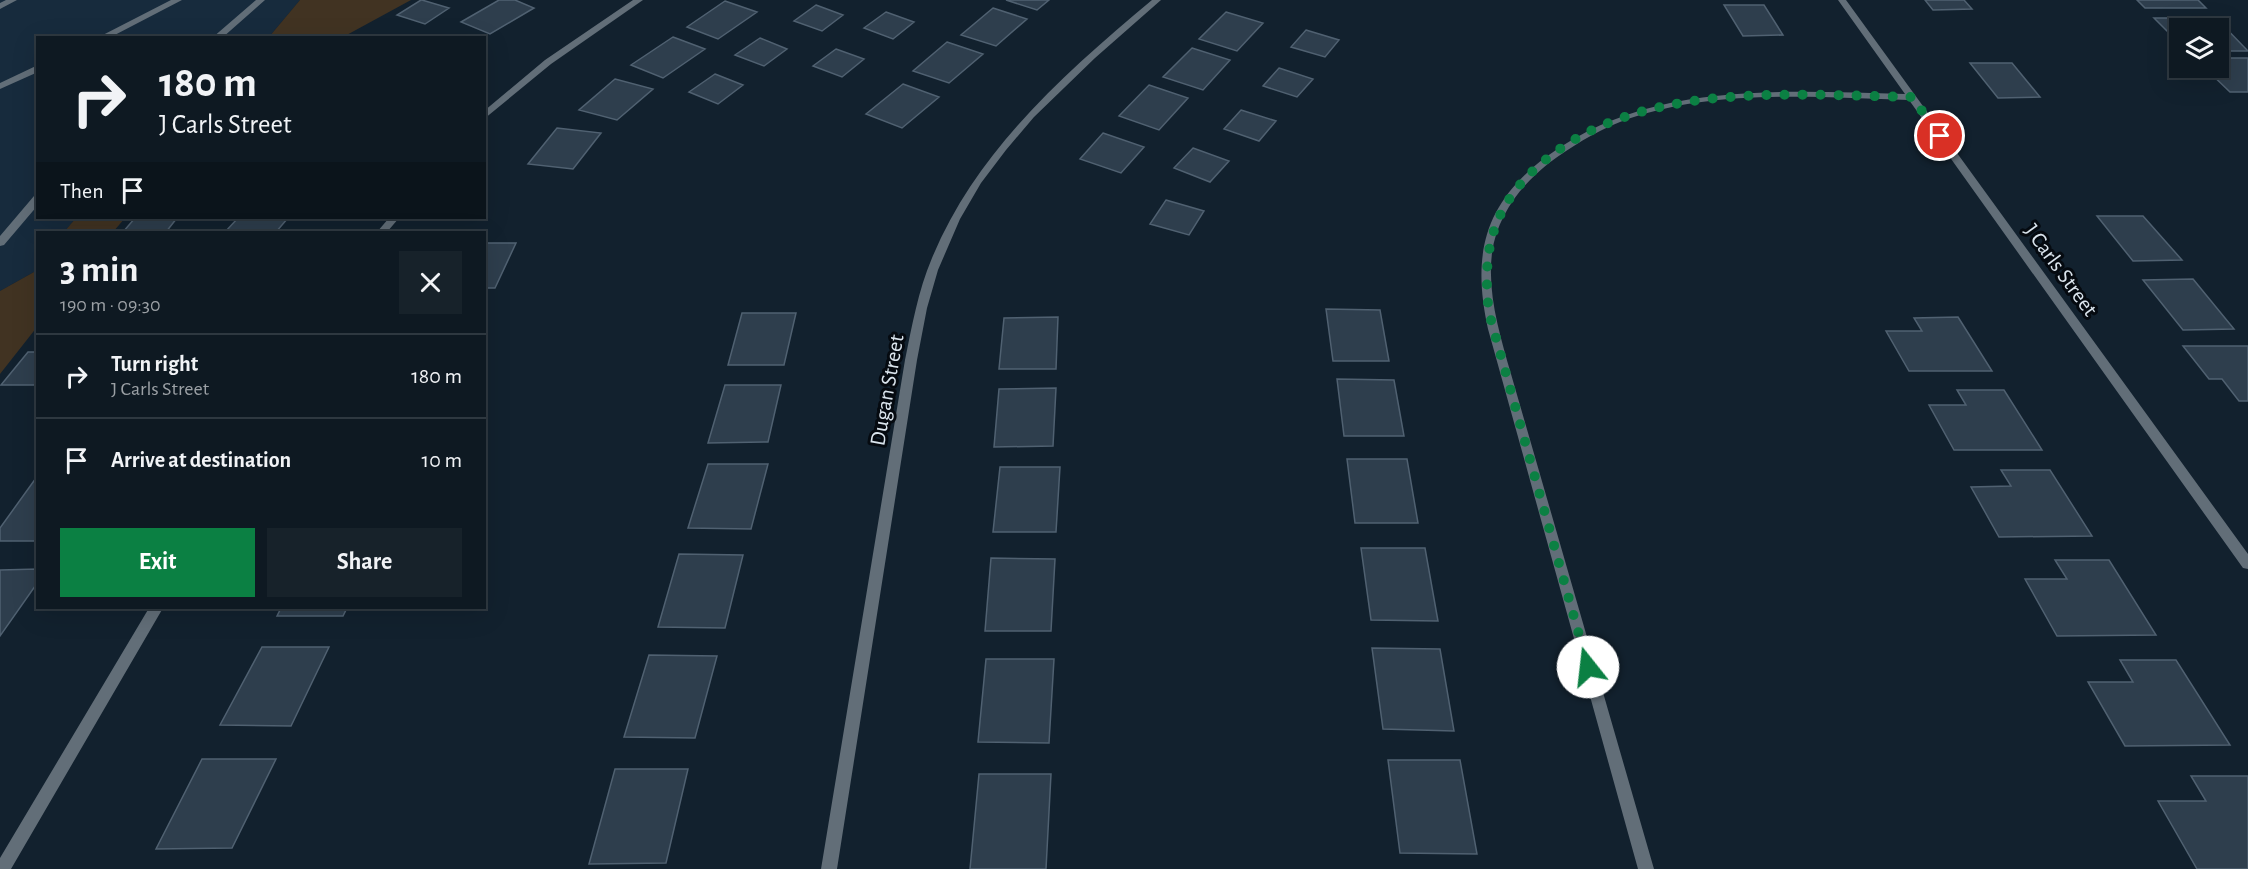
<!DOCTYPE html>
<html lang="en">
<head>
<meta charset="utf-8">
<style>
  :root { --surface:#0e1922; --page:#17222a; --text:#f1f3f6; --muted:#9ba0a5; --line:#2e3840; --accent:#0b8043 }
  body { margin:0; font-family:"Alegreya Sans",sans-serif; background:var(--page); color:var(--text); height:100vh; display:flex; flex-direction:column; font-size:22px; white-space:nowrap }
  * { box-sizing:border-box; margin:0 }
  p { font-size:20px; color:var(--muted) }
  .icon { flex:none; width:33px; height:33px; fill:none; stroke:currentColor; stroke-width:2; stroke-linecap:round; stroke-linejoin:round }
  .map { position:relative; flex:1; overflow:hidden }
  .drawer { position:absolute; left:36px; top:231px; width:450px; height:378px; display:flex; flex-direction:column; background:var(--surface); border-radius:0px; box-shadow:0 6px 24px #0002,0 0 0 2px var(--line) }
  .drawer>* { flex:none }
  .banner { position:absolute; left:36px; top:36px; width:450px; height:183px; border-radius:0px; box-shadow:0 6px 24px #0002,0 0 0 2px var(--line); background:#0e1922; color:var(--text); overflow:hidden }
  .buttons { position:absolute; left:2169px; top:18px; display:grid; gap:12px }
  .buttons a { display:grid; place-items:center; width:60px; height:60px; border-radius:0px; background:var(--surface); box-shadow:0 6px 24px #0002,0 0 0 2px var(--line); font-size:30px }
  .pin { position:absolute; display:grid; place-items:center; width:51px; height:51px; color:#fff; margin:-26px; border:3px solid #fff; border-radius:50%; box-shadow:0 2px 6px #0007 }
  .me { position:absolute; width:66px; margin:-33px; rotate:344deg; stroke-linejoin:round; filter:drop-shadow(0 0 4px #0008) }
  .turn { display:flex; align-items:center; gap:21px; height:126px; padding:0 24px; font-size:27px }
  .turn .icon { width:78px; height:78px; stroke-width:2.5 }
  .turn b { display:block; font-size:42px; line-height:51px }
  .then { display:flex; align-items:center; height:57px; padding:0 24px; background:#0003; gap:12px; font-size:22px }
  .round { display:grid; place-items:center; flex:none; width:63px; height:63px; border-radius:0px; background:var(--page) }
  .head { display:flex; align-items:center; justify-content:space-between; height:102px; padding:0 24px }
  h1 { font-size:36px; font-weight:700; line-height:45px }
  .primary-button { display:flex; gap:12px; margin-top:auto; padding:12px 24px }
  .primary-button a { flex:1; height:69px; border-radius:0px; background:var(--accent); color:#fff; font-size:24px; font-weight:700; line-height:69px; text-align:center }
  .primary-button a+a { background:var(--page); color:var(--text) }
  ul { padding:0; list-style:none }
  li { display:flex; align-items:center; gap:18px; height:84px; padding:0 24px; border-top:2px solid var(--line) }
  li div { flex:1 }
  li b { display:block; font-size:22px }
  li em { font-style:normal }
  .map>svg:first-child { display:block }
  .built { fill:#172b3d }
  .green { fill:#413322 }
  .building { fill:#2e3e4d; stroke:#506171; stroke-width:1.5 }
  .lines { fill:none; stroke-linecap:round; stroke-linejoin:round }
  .lane { fill:#626e78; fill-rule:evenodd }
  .street { fill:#626e78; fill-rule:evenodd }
  .route { stroke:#0b8043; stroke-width:10; stroke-dasharray:0 18 }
  .labels { text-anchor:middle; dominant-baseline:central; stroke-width:6; stroke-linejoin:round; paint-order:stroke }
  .street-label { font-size:22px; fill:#dbe5ee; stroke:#050a10 }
</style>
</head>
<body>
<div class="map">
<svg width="2248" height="869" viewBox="0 0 2248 869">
  <rect width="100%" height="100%" fill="#12212e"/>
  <path class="built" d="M0 0H300L269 37 38 38V218H76L64 232H38L37 267 34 272 0 291Z"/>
  <path class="green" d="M300 0H411L343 37H269Z
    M76 218H125L113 232H64Z
    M37 267V327L0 374V291L34 272Z"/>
  <path class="building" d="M421 0H422L449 8 425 24 397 15Z
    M499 0H515L534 8 490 34 461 22Z
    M1006 0H1049L1037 10Z
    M1925 0H1964L1972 9 1933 10Z
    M2137 0H2198L2206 8H2145Z
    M725 1 757 12 718 39 687 27Z
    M816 5 843 15 822 31 794 21Z
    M1724 5H1764L1783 35 1743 36Z
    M993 8 1027 19 996 46 961 35Z
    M886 12 914 22 893 39 864 28Z
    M1226 12 1263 23 1237 51 1199 39Z
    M2154 18H2216L2248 51H2218V28H2180V44Z
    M1306 30 1339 40 1325 57 1291 47Z
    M673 37 705 49 663 78 631 65Z
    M760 38 787 49 764 66 735 55Z
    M947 42 983 54 949 83 913 71Z
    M1192 48 1230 60 1203 90 1163 77Z
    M836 49 864 59 842 77 813 66Z
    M2218 58H2248V92H2230L2205 68H2218Z
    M1970 63H2012L2040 97 1998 98Z
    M1279 68 1313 79 1297 97 1263 86Z
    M715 74 743 85 718 104 689 92Z
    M615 79 653 89 617 120 579 110Z
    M903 84 939 97 902 128 866 114Z
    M1149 85 1188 98 1159 130 1119 116Z
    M1241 110 1276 121 1259 141 1224 129Z
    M557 128 601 133 573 169 528 164Z
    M1103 133 1144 147 1121 173 1080 159Z
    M1193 148 1229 161 1210 182 1174 168Z
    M1166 200 1204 211 1189 235 1150 224Z
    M2097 216H2143L2182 260 2133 261Z
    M135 218H177L166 232H123Z
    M238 218H288L276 232H225Z
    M484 243H516L495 288H484Z
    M2193 279 2234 329 2183 330 2143 280Z
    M1326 309 1380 310 1389 361H1333Z
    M742 313H796L784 365H728Z
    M1058 317 1056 369H999L1004 318Z
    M1958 317 1992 371H1909L1886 331H1922L1914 318Z
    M2183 346H2248V401H2239L2222 379H2209Z
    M28 352H38V385H1Z
    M1337 379 1394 380 1404 436H1344Z
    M725 385H781L768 442 708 443Z
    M1056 388 1053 446 994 447 999 389Z
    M1957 390H2004L2042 450H1954L1929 405H1966Z
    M1347 459H1407L1418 523H1355Z
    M708 464H768L751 529 688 528Z
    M1000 467H1060L1056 532H993Z
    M2001 470H2050L2092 536 1999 537 1971 487 2011 486Z
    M36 478 38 541H0V528Z
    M1361 548H1425L1438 621 1371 620Z
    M679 554 743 555 725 628 658 627Z
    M991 558 1055 559 1051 631H985Z
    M2055 560H2109L2156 635 2057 636 2025 579H2067Z
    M38 569V582L0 636V570Z
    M281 608H347L343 616H277Z
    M262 647H329L291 726 220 725Z
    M1372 648 1440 649 1454 731 1383 729Z
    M649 655 717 656 695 738 624 737Z
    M986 659H1054L1049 743 978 742Z
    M2120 660H2176L2230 745 2125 746 2088 682H2133Z
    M202 759H276L232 848 156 849Z
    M1388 760H1460L1477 854 1400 853Z
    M615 769H688L666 863 589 864Z
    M979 774H1051L1046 869H970Z
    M2191 776H2248V869H2197L2158 801H2206Z"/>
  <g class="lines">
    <path class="lane" d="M171 0H182L109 38H97Z
      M256 0H265L222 38H212Z
      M38 65V72L0 89V83Z
      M38 195V205L4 245 0 246V236L34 196Z"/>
    <path class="street" d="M6 0H17L0 9V3Z
      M633 0H643L551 64 484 119V111L545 60Z
      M1152 0H1161L1095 58 1034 117 1006 150 981 183 960 219 938 270 927 308 917 360 837 869H821L905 360C912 326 918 291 932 258 977 150 1064 74 1152 0Z
      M1838 0H1846L2248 554V569L2243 568 1909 100C1816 97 1708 88 1620 122 1594 132 1571 147 1549 163 1521 185 1497 216 1492 253 1487 294 1500 335 1511 374L1654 869H1638L1488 329C1472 256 1483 204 1546 157 1649 80 1783 91 1905 94Z
      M389 218H399L387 232H377Z
      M149 608H163L11 869H0V858Z"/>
  </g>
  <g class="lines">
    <path class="route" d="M1588 667 1489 313C1482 253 1491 210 1536 168 1633 79 1790 95 1912 97L1940 136"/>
  </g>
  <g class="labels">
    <g class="street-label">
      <text transform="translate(2061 270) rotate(54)">J Carls Street</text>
      <text transform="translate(887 390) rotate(-80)">Dugan Street</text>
    </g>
  </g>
</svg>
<div class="buttons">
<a><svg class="icon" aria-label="layers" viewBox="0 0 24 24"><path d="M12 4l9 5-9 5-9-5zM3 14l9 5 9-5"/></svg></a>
</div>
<div class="pin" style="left:1940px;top:136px;background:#d93025"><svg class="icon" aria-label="arrive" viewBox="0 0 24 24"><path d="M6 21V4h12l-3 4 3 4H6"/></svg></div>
<svg class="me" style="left:1588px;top:667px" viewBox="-20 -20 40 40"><circle r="19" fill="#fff"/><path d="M0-13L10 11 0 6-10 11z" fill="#0b8043"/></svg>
<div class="banner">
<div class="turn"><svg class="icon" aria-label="right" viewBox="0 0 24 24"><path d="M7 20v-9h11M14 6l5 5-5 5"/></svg><div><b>180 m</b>J Carls Street</div></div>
<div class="then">Then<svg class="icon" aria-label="arrive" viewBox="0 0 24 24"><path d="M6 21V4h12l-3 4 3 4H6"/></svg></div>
</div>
<section class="drawer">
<div class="head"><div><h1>3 min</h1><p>190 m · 09:30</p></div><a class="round"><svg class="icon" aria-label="close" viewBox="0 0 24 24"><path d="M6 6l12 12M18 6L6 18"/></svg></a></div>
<ul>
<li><svg class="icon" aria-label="right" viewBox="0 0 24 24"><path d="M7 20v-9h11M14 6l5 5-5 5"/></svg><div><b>Turn right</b><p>J Carls Street</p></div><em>180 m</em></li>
<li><svg class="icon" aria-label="arrive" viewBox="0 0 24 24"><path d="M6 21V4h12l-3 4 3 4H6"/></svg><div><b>Arrive at destination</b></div><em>10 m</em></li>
</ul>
<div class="primary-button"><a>Exit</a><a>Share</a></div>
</section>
</div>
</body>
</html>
